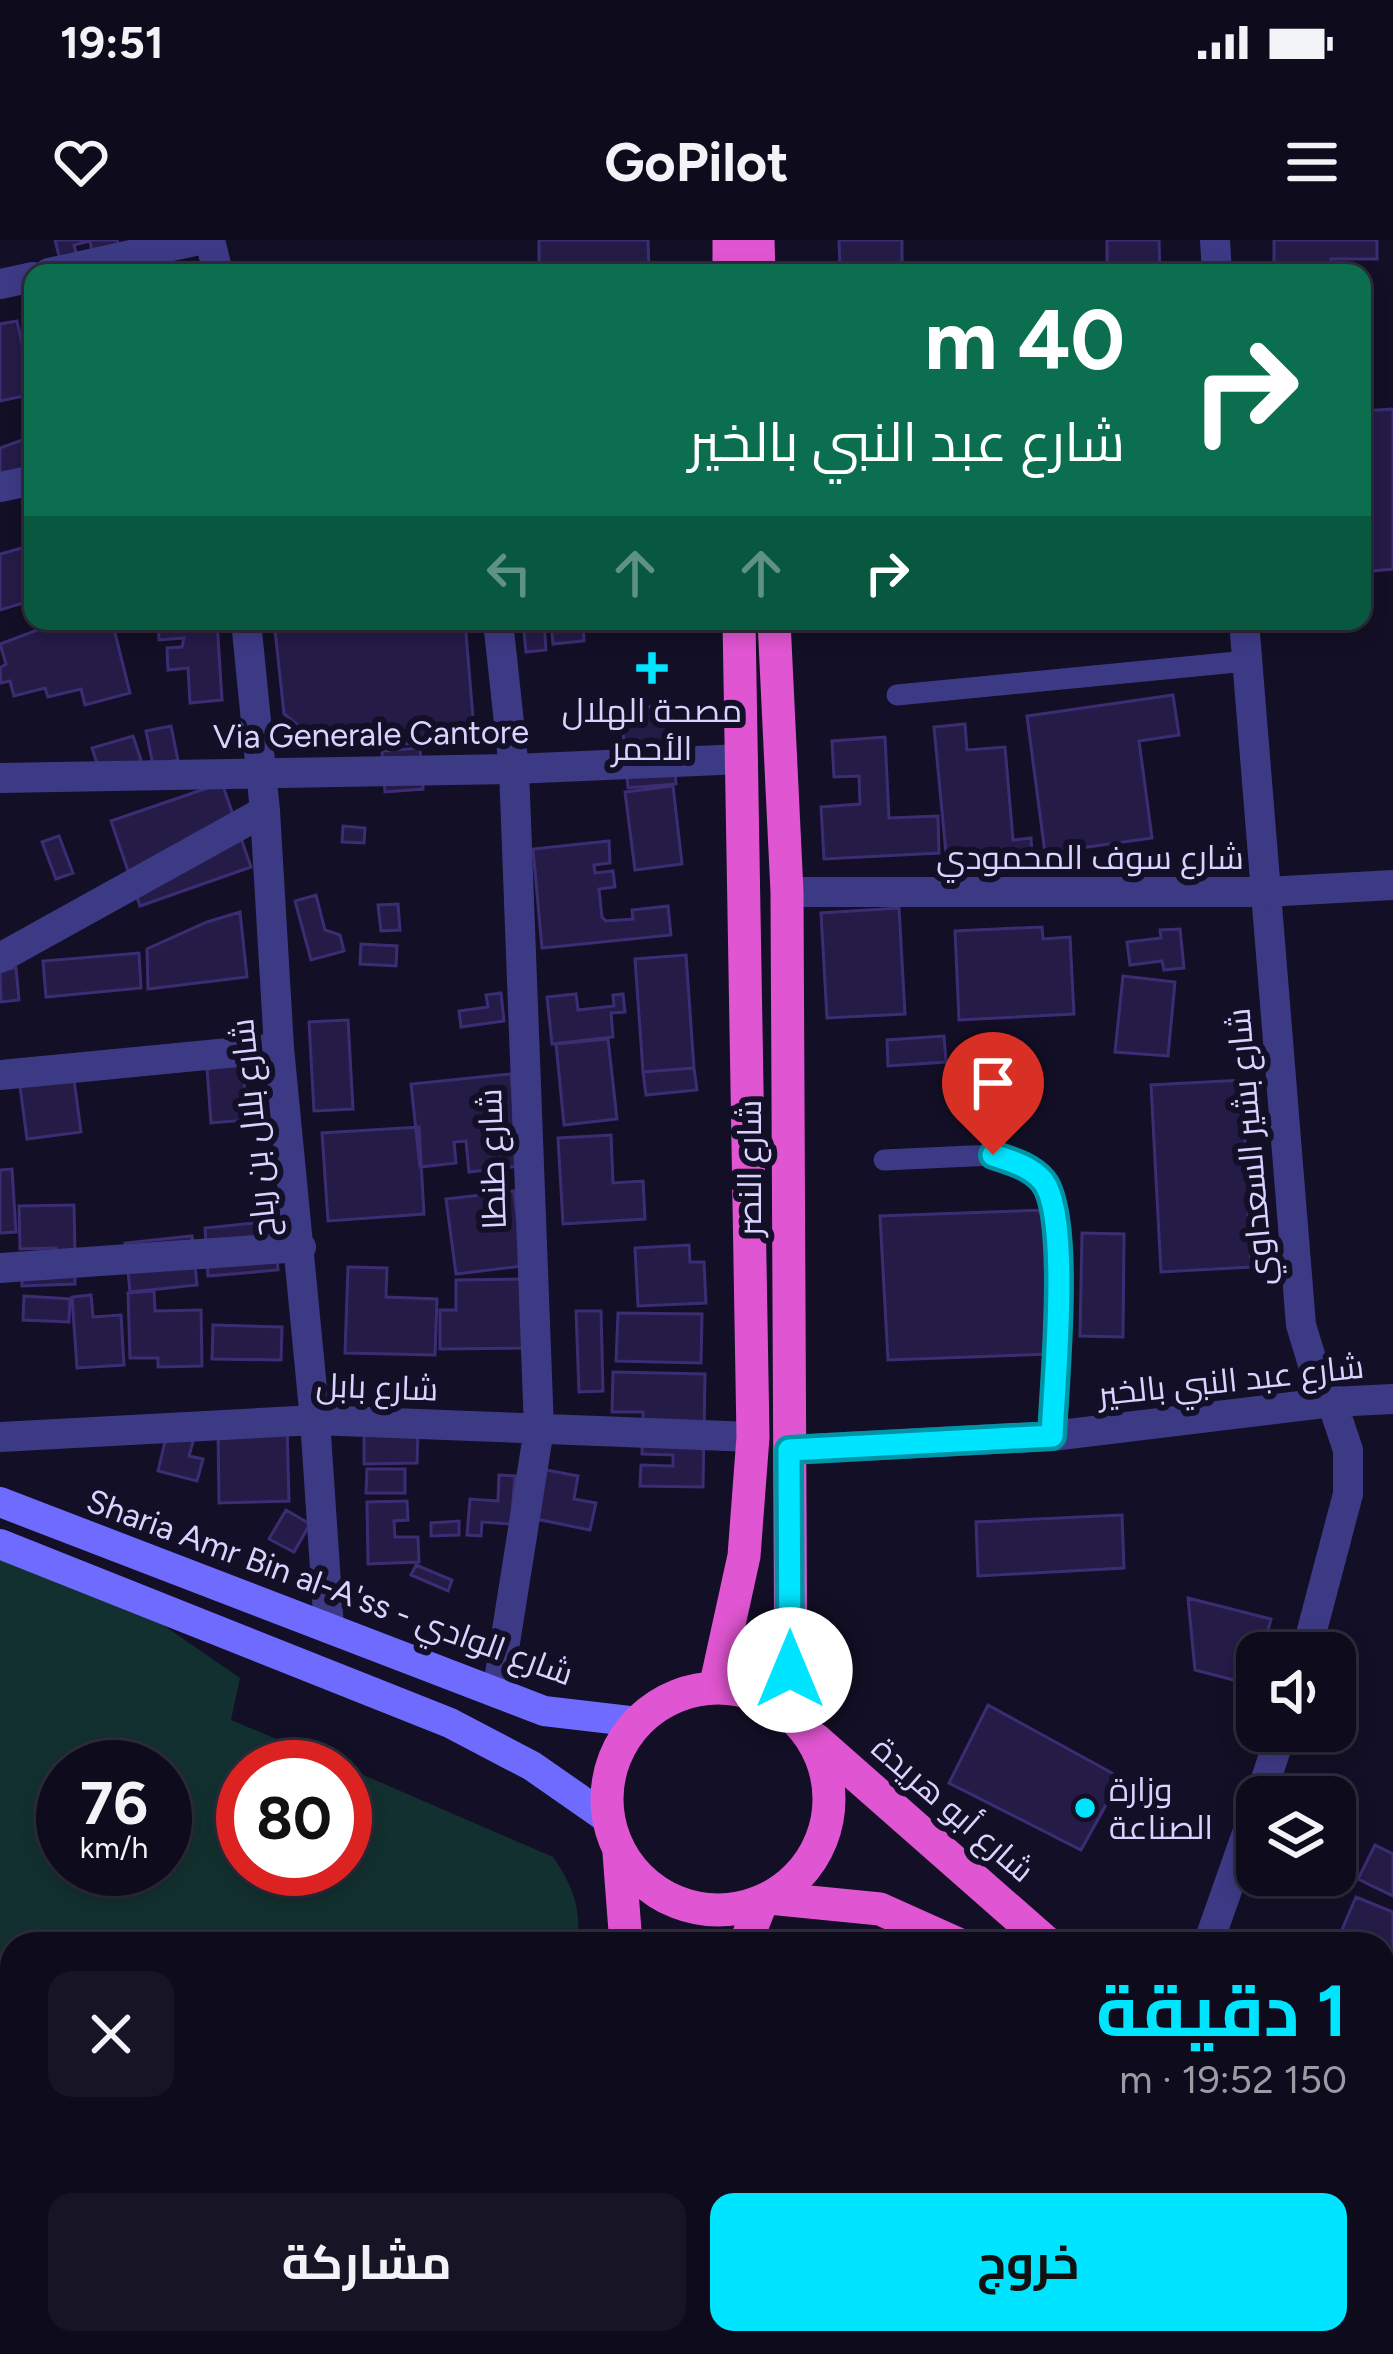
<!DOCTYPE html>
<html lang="ar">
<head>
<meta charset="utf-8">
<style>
  :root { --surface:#0e0b1c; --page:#171425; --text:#f1f3f6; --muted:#9b9ba3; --line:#2e2b3b; --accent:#00e5ff }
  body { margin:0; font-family:Figtree,Cairo,sans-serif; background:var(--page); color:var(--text); direction:rtl; height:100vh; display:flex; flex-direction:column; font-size:45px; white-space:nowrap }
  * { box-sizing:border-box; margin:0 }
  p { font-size:39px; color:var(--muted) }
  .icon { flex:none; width:66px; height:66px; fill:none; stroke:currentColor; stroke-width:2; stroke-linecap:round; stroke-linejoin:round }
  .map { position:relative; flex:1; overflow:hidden; direction:ltr }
  .drawer { position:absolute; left:0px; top:1692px; width:1395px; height:423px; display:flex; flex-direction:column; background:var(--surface); border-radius:36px 36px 0 0; box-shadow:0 6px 18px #0003,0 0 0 3px var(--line); direction:rtl }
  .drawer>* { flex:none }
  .hud { position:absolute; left:24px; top:24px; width:1347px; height:366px; border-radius:24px; box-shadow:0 6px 18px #0003,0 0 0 3px var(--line); direction:rtl; background:#0b6e4f; color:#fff; overflow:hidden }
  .controls { position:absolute; left:1236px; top:1392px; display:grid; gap:24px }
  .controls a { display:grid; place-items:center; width:120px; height:120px; border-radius:24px; background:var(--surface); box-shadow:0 6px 18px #0003,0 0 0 3px var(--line); font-size:60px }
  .speed { position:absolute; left:36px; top:1500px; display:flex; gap:24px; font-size:60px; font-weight:700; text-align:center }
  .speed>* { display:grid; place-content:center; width:156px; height:156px; border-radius:50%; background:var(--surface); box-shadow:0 6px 18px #0003,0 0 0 3px var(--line); line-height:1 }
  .speed small { font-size:30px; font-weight:400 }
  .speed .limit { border:18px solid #d22; background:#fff; color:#111 }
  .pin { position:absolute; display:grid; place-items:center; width:102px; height:102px; color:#fff; margin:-123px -51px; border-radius:50% 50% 50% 0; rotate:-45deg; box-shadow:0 0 12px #0007 }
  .pin .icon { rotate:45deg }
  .me { position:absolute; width:132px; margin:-66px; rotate:0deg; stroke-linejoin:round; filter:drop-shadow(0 0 9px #0008) }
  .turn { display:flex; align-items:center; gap:42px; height:252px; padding:0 48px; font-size:54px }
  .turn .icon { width:156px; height:156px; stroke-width:2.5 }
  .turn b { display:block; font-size:84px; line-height:102px }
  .lanes { display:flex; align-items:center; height:114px; padding:0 48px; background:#0003; justify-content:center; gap:60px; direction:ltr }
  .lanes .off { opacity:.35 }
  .round { display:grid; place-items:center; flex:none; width:126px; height:126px; border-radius:24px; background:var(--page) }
  .summary { display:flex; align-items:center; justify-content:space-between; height:204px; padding:0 48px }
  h1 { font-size:72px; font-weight:700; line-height:90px; color:var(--accent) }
  .action { display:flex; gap:24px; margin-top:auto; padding:24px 48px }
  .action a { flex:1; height:138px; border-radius:24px; background:var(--accent); color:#111; font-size:48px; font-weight:700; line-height:138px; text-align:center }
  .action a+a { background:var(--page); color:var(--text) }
  .status { display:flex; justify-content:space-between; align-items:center; height:84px; padding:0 60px; background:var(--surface); direction:ltr }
  .status svg { height:33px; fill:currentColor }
  header { display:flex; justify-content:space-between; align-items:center; height:156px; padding:0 48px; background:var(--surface); font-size:54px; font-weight:700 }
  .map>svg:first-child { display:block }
  .green { fill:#12302f; fill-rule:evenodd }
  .building { fill:#241b47; stroke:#3b2d73; stroke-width:3 }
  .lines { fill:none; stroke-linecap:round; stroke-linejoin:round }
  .service { stroke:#3d3a85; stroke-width:21 }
  .minor { stroke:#3d3a85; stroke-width:30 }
  .secondary { stroke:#6f6bff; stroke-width:30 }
  .trunk { stroke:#e055d1; stroke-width:33 }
  .route-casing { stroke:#0095a6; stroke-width:30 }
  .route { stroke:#00e5ff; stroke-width:21 }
  .poi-dot { fill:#00e5ff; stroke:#130f26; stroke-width:4.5 }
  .labels { text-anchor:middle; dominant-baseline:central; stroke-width:12; stroke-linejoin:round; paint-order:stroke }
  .poi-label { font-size:33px; fill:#d9d4ff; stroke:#130f26 }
  .street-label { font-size:33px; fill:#d9d4ff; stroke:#130f26 }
</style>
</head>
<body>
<div class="status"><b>19:51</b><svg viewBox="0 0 49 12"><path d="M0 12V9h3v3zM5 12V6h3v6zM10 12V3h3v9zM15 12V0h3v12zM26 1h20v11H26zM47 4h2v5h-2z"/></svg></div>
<header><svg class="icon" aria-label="menu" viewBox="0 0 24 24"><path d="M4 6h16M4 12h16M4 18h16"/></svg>GoPilot<svg class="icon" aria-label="heart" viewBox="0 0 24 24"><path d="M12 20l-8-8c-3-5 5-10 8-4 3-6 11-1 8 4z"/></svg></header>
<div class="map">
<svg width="1393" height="2114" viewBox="0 0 1393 2114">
  <rect width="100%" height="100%" fill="#130f26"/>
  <path class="green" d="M0 1315 137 1367 240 1438 231 1480 344 1527H243V1629H345V1527L553 1617C573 1645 581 1669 578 1704H12V2103H449L445 2114H0ZM63 1527H165V1629H63Z
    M1119 2103H1357L1367 2114H1116Z"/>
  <path class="building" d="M55 0H117L120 10 93 17 90 1 74 5 78 20 61 24Z
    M539 0H648L649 33H539Z
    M839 0H902V33H840Z
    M1107 0H1159L1160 33H1096V24H1107Z
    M1274 0H1377V19H1331V33H1274Z
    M17 81 33 154 0 161V84Z
    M1393 169V329L1362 332V171Z
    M30 197 33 232 0 243V208Z
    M33 305V360L0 370V314Z
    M61 381H112L130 453 85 465 81 449 48 457 45 448 14 456 10 441 1 443 0 428 6 424 0 404Z
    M158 381H217L222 460 190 463 188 428 168 430 167 408 182 407 184 398 159 400Z
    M274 381H465L475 502 324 506 284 474Z
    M523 381H544L546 410 526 412Z
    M551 381H583L584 401 553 404Z
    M1173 455 1179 495 1139 501 1152 598 1045 613 1027 476Z
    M670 465 676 544 628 548 621 469Z
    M965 484 967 510 1005 507 1013 600 1031 598 1032 616 947 624 934 487Z
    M171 486 178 520 153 525 146 491Z
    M133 496 143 526 102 539 92 508Z
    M885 497 889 578 938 576 939 613 824 619 821 567 860 564 859 536 834 537 832 501Z
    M420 508 423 549 385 552 382 511Z
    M222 543 251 627 140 666 111 581Z
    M673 546 682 624 635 630 625 552Z
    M343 586 365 588 364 603 342 602Z
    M59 596 73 633 56 639 42 602Z
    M609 601 610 623 594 625 595 633 613 631 615 647 599 649 602 677 606 681 633 679 632 670 668 666 671 695 542 708 533 609Z
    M316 655 325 690 340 695 344 711 311 720 295 661Z
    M398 664 400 690 381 691 378 665Z
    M899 668 905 774 827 778 821 673Z
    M240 672 247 737 148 749 147 709 207 682Z
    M1042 687 1043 699 1070 697 1074 774 959 780 955 691Z
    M1180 689 1184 728 1164 730 1162 721 1130 725 1127 702 1161 698 1160 690Z
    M361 704 397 706 396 726 360 724Z
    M139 713 141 748 46 757 43 721Z
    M686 715 694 828 643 832 635 719Z
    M16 728 19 760 1 762 0 730Z
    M1123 736 1175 742 1168 816 1115 812Z
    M501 753 504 781 461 787 459 771 488 767 486 755Z
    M576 754 578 770 614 766 613 755 623 754 625 772 611 773 613 797 552 804 547 757Z
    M348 780 353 869 314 871 309 782Z
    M944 796 946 822 888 826 887 800Z
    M608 799 617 879 564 885 556 804Z
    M243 825 247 880 211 883 207 828Z
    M694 828 697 850 646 855 643 832Z
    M73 832 81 892 27 899 19 839Z
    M511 834 520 926 469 932 466 901 454 902 456 923 420 927 411 844Z
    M1242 840 1251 1027 1161 1032 1151 845Z
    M419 887 424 974 328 981 322 893Z
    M611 895 613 943 643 941 645 979 563 984 558 898Z
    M12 929 16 992 0 993V930Z
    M514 951 523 1026 456 1034 446 959Z
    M74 965 75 1014H58L56 1008 20 1009 19 966Z
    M1047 970 1049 1114 888 1120 880 976Z
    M274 981 278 1030 208 1036 205 988Z
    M1082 993 1124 994 1123 1097 1080 1096Z
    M192 996 197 1045 130 1052 125 1003Z
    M689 1005 690 1022H704L706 1063 638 1066 635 1008Z
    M75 1018V1044L22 1046V1020Z
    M348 1027 387 1028 386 1057 437 1059 435 1115 345 1113Z
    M528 1039V1108L440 1109V1070H456V1040Z
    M154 1051 155 1071 201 1070 202 1126 158 1127V1118H130L128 1053Z
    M91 1055 93 1077 121 1075 124 1125 77 1128 72 1057Z
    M24 1056 70 1059 69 1082 23 1080Z
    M576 1071H601L603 1151 579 1152Z
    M618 1073 702 1074 701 1123 616 1121Z
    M213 1085 282 1087 281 1120 212 1119Z
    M613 1132 705 1134 703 1247 640 1246 641 1225 673 1226V1215L642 1214 643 1172H612Z
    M170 1181 197 1187 189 1216 203 1219 197 1241 158 1231Z
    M287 1186 289 1261 219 1263 218 1187Z
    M364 1192H418L417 1223 364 1224Z
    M367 1229H405V1253H366Z
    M541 1229 578 1236 574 1259 596 1263 590 1290 531 1278Z
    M499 1235 515 1236 511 1284 482 1282 481 1296 467 1295 470 1259 498 1261Z
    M407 1261 408 1280 394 1281 395 1297H418L419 1322 368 1324 367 1262Z
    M286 1270 310 1284 294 1312 269 1299Z
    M1122 1275 1124 1328 978 1336 976 1282Z
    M459 1281V1295L431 1296V1283Z
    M416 1325 452 1340 448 1351 411 1335Z
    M1188 1358 1271 1379 1262 1413H1257L1253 1445 1195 1430Z
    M988 1465 1121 1538 1081 1610 949 1543Z
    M1375 1605 1393 1614V1656L1358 1639Z
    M1356 1657 1393 1672V1721L1383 1717V1704H1350L1338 1699Z
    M642 2103H682L679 2114H635Z
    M1016 2103H1047L1044 2114H1012Z"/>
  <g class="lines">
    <path class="service" d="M897 455 1247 421
      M884 920 993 915 1020 924 1045 944 1059 999 1052 1196"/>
    <path class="minor" d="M210 0 218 33
      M1215 0 1217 33
      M49 33 199 0
      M0 44 33 37
      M0 247 33 240
      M246 381 265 571 279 808 315 1180 329 1388
      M1244 381 1301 1085 1315 1131 1332 1162 1348 1210V1254L1306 1413
      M0 538 514 529 743 519
      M787 652H1265L1393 645
      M0 718 265 571
      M0 835 279 808
      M0 1028 301 1007
      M0 1197 315 1180 753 1197
      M789 1210 1052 1196 1332 1162 1393 1159
      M497 1453 539 1189 514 529 498 381
      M1260 1557 1282 1491
      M1208 1704 1257 1565
      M1383 1819 1393 1822
      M716 2114 719 2103
      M1106 2114 1110 2103"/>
    <path class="secondary" d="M0 1262 544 1471 638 1482
      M0 1304 450 1483 532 1526 608 1579"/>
    <path class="trunk" d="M729 0V33
      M758 0 759 33
      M774 381 787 652 791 1475
      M715 1448 744 1316 753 1197 739 381
      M607 1559a111 111 0 1 1 222 0a111 111 0 1 1-222 0Z
      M815 1499 1048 1704
      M619 1613 626 1704
      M769 1658 880 1669 958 1704
      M745 1704 762 1661
      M1383 2014 1393 2023
      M1383 2083 1393 2092
      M533 2114 536 2103
      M583 2114 587 2103"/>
  </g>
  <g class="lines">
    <g class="route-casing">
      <path id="route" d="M790 1430 789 1210 1052 1196C1054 1146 1071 976 1043 941 1030 926 1011 921 993 915"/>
    </g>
    <use href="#route" class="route"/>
  </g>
  <g class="poi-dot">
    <path d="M646 410h12v12h12v12h-12v12h-12v-12h-12v-12h12z"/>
    <circle cx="1085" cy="1568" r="12"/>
  </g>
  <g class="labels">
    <g class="poi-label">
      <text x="652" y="470">مصحة الهلال<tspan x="652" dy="38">الأحمر</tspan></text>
      <text x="1109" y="1549" text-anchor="start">وزارة<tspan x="1109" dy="38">الصناعة</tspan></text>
    </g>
    <g class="street-label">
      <text transform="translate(371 494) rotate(-1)">Via Generale Cantore</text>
      <text x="1090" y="617">شارع سوف المحمودي</text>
      <text transform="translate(253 888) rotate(-96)">شارع بلال بن رباح</text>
      <text transform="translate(1250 907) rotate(-95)">شارع بشير السعداوي</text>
      <text transform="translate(492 919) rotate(-92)">شارع طنطا</text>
      <text transform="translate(749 928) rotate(-90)">شارع النصر</text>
      <text transform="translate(1231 1140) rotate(-6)">شارع عبد النبي بالخير</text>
      <text transform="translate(377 1147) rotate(2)">شارع بابل</text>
      <text transform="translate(330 1347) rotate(20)">Sharia Amr Bin al-A'ss - شارع الوادي</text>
      <text transform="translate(953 1569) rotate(41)">شارع أبو هريدة</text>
    </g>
  </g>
</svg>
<div class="controls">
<a><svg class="icon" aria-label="sound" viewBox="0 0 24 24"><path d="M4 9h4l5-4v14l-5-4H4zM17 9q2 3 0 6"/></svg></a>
<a><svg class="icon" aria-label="layers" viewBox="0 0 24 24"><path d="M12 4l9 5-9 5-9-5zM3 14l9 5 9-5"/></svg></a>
</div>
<div class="speed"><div>76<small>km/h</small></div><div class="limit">80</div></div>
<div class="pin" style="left:993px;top:915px;background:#d93025"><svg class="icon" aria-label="arrive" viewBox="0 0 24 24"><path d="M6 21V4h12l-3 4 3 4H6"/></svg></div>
<svg class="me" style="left:790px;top:1430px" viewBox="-20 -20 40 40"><circle r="19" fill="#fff"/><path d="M0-13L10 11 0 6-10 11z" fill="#00e5ff"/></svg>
<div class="hud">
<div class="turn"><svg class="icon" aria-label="right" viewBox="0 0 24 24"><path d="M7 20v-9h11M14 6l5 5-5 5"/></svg><div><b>40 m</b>شارع عبد النبي بالخير</div></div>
<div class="lanes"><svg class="icon off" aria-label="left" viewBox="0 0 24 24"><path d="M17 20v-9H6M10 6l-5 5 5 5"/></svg><svg class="icon off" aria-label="ahead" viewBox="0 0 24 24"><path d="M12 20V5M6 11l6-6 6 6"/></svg><svg class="icon off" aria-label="ahead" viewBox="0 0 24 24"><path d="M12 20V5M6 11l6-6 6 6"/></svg><svg class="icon" aria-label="right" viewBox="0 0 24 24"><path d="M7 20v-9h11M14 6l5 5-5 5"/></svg></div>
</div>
<section class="drawer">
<div class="summary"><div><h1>1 دقيقة</h1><p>150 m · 19:52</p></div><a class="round"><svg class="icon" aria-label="close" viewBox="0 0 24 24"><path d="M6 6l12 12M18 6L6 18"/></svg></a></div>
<div class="action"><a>خروج</a><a>مشاركة</a></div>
</section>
</div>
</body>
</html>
